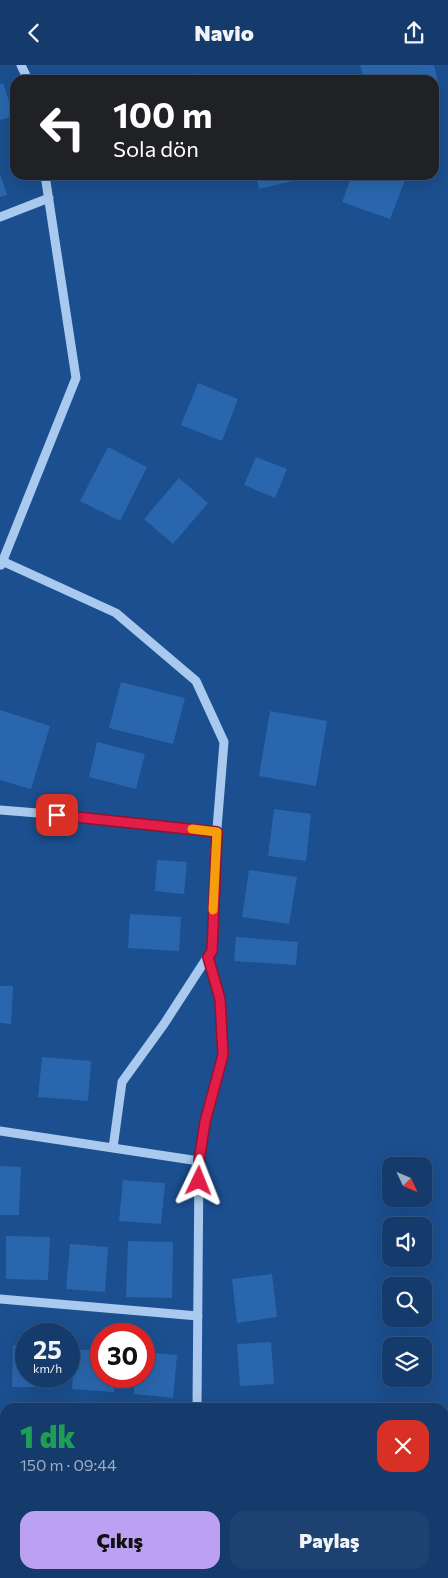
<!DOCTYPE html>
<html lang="tr">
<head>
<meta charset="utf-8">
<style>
  :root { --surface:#143b6b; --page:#1d4271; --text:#f1f3f6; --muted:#9dadc1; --line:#33557e; --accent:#bca0f2 }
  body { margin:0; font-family:Commissioner,sans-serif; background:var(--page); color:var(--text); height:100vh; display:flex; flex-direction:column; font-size:19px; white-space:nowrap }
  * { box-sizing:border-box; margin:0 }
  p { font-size:16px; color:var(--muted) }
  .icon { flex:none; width:28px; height:28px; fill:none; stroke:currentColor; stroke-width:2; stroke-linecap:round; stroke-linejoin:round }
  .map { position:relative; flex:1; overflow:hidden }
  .drawer { position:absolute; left:0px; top:1338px; width:449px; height:176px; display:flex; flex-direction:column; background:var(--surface); border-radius:15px 15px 0 0; box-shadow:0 5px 20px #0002,0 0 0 1px var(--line) }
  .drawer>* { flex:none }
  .banner { position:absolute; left:10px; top:10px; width:429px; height:105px; border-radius:15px; box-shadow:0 5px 20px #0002,0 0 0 1px var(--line); background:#202124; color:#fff; overflow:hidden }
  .needle { width:32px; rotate:134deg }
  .buttons { position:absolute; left:382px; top:1092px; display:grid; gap:10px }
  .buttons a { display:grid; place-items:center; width:50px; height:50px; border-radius:10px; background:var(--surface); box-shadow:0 5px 20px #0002,0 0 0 1px var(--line); font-size:25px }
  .speed { position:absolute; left:15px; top:1258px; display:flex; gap:10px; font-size:25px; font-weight:700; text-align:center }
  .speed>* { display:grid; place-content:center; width:65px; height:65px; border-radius:50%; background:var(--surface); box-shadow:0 5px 20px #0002,0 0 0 1px var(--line); line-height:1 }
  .speed small { font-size:12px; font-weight:400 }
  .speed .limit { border:8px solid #d22; background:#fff; color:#111 }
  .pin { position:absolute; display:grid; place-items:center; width:42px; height:42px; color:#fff; margin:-21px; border-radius:10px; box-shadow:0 2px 8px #0006 }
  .me { position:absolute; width:55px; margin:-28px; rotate:2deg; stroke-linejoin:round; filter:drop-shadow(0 0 4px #0008) }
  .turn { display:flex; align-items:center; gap:18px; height:105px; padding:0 20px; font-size:22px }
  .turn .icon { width:65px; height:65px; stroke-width:2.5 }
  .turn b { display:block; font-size:35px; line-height:42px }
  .round { display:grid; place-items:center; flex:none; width:52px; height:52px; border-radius:15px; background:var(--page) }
  .headline { display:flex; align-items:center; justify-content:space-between; height:85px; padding:0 20px }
  h1 { font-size:30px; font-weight:800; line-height:38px; color:#1e9e55 }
  .action { display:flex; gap:10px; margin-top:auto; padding:10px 20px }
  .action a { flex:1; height:58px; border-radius:15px; background:var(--accent); color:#111; font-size:20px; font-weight:800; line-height:58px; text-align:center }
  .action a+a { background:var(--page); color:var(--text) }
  header { display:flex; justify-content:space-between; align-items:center; height:65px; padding:0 20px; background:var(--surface); font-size:22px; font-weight:800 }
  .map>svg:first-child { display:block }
  .building { fill:#2a66ad }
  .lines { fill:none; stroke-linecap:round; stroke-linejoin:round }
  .minor { stroke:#a9c9ee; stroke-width:9 }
  .route-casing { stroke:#92132f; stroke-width:12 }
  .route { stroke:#e11d48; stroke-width:9 }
  .slow { stroke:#f59e0b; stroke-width:9 }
</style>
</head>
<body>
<header><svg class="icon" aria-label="back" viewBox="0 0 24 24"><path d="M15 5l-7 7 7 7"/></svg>Navio<svg class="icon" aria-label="share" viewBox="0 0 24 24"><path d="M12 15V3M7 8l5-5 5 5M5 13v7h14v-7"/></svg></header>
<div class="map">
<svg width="448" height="1513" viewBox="0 0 448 1513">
  <rect width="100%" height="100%" fill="#1b4f8f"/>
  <path class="building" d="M360 0H434L439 21 434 23V15H364Z
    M199 8 201 15H175V14Z
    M3 18 14 51 0 55V19Z
    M0 109 7 130 0 132Z
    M256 110H313V111L259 124Z
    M352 110H407L390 154 342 137Z
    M198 318 238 334 222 376 181 360Z
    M108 382 147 402 120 456 80 436Z
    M256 392 287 404 275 433 244 420Z
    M179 413 208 438 173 479 144 454Z
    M121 617 185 633 173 679 109 663Z
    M0 645 50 661 31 724 0 715Z
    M270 646 327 656 316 721 259 711Z
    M97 677 145 689 136 724 89 712Z
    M274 744 311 749 306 796 268 791Z
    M157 795 187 797 184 829 155 826Z
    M249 805 297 812 289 859 242 852Z
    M130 849 181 852 179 886 128 883Z
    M236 872 298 877 296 900 234 896Z
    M0 921H13L11 959 0 958Z
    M42 992 91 996 88 1036 38 1032Z
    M0 1101 21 1102 19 1150H0Z
    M123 1115 165 1118 161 1159 119 1156Z
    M6 1171 50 1172 48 1215 6 1214Z
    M128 1176 173 1177 172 1233 126 1232Z
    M70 1179 108 1182 105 1227 66 1224Z
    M272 1209 277 1252 237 1258 232 1214Z
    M271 1277 274 1319 240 1321 237 1279Z
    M13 1280H26V1311H49V1322H12Z
    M75 1284 101 1286V1311H115L114 1327 72 1324Z
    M144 1287 177 1290 173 1333 134 1329 135 1311H144Z
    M0 1384 5 1385V1446H0Z
    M0 1488 5 1489V1509H37V1513H0Z
    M62 1509H110V1513H62Z
    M148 1509H227V1513H147Z"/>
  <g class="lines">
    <path class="minor" d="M21 0 28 15
      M0 152 49 133
      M0 495 116 548 196 616 224 677 215 788 212 885 164 959 122 1017 113 1083
      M1 500 76 313 45 110
      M0 745 75 751 217 767
      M0 1066 199 1096
      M0 1234 198 1251
      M197 1342 199 1096 205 1057 223 990 220 934 208 892
      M0 1353 5 1354
      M268 1513 270 1509"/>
  </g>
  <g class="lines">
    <g class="route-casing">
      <path id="route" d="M57 750 217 767 212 886 208 892 220 934 223 990 205 1057 199 1096V1116"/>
    </g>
    <use href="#route" class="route"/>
    <path class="slow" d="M192 764 217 767 213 845"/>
  </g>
</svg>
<div class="buttons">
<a><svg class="needle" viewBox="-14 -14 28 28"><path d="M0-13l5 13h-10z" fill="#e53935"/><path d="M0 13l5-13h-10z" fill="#9dadc1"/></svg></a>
<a><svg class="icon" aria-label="sound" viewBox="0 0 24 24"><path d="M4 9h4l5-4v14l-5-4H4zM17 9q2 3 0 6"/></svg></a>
<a><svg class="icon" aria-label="search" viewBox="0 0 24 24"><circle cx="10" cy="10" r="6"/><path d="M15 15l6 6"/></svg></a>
<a><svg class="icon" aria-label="layers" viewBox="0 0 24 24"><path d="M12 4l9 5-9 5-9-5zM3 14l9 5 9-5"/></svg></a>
</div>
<div class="speed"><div>25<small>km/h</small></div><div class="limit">30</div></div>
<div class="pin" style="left:57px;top:750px;background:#d93025"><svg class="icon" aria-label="arrive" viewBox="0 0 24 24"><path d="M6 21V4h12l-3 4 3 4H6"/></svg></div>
<svg class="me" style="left:199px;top:1116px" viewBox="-20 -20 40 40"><path d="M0-17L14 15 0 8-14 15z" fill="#e11d48" stroke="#fff" stroke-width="4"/></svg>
<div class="banner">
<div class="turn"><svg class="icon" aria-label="left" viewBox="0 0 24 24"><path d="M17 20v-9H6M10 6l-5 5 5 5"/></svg><div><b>100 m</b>Sola dön</div></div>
</div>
<section class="drawer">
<div class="headline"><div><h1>1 dk</h1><p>150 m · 09:44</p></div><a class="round" style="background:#d93025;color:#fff"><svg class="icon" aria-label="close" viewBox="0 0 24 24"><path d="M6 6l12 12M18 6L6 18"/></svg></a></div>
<div class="action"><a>Çıkış</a><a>Paylaş</a></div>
</section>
</div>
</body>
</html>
